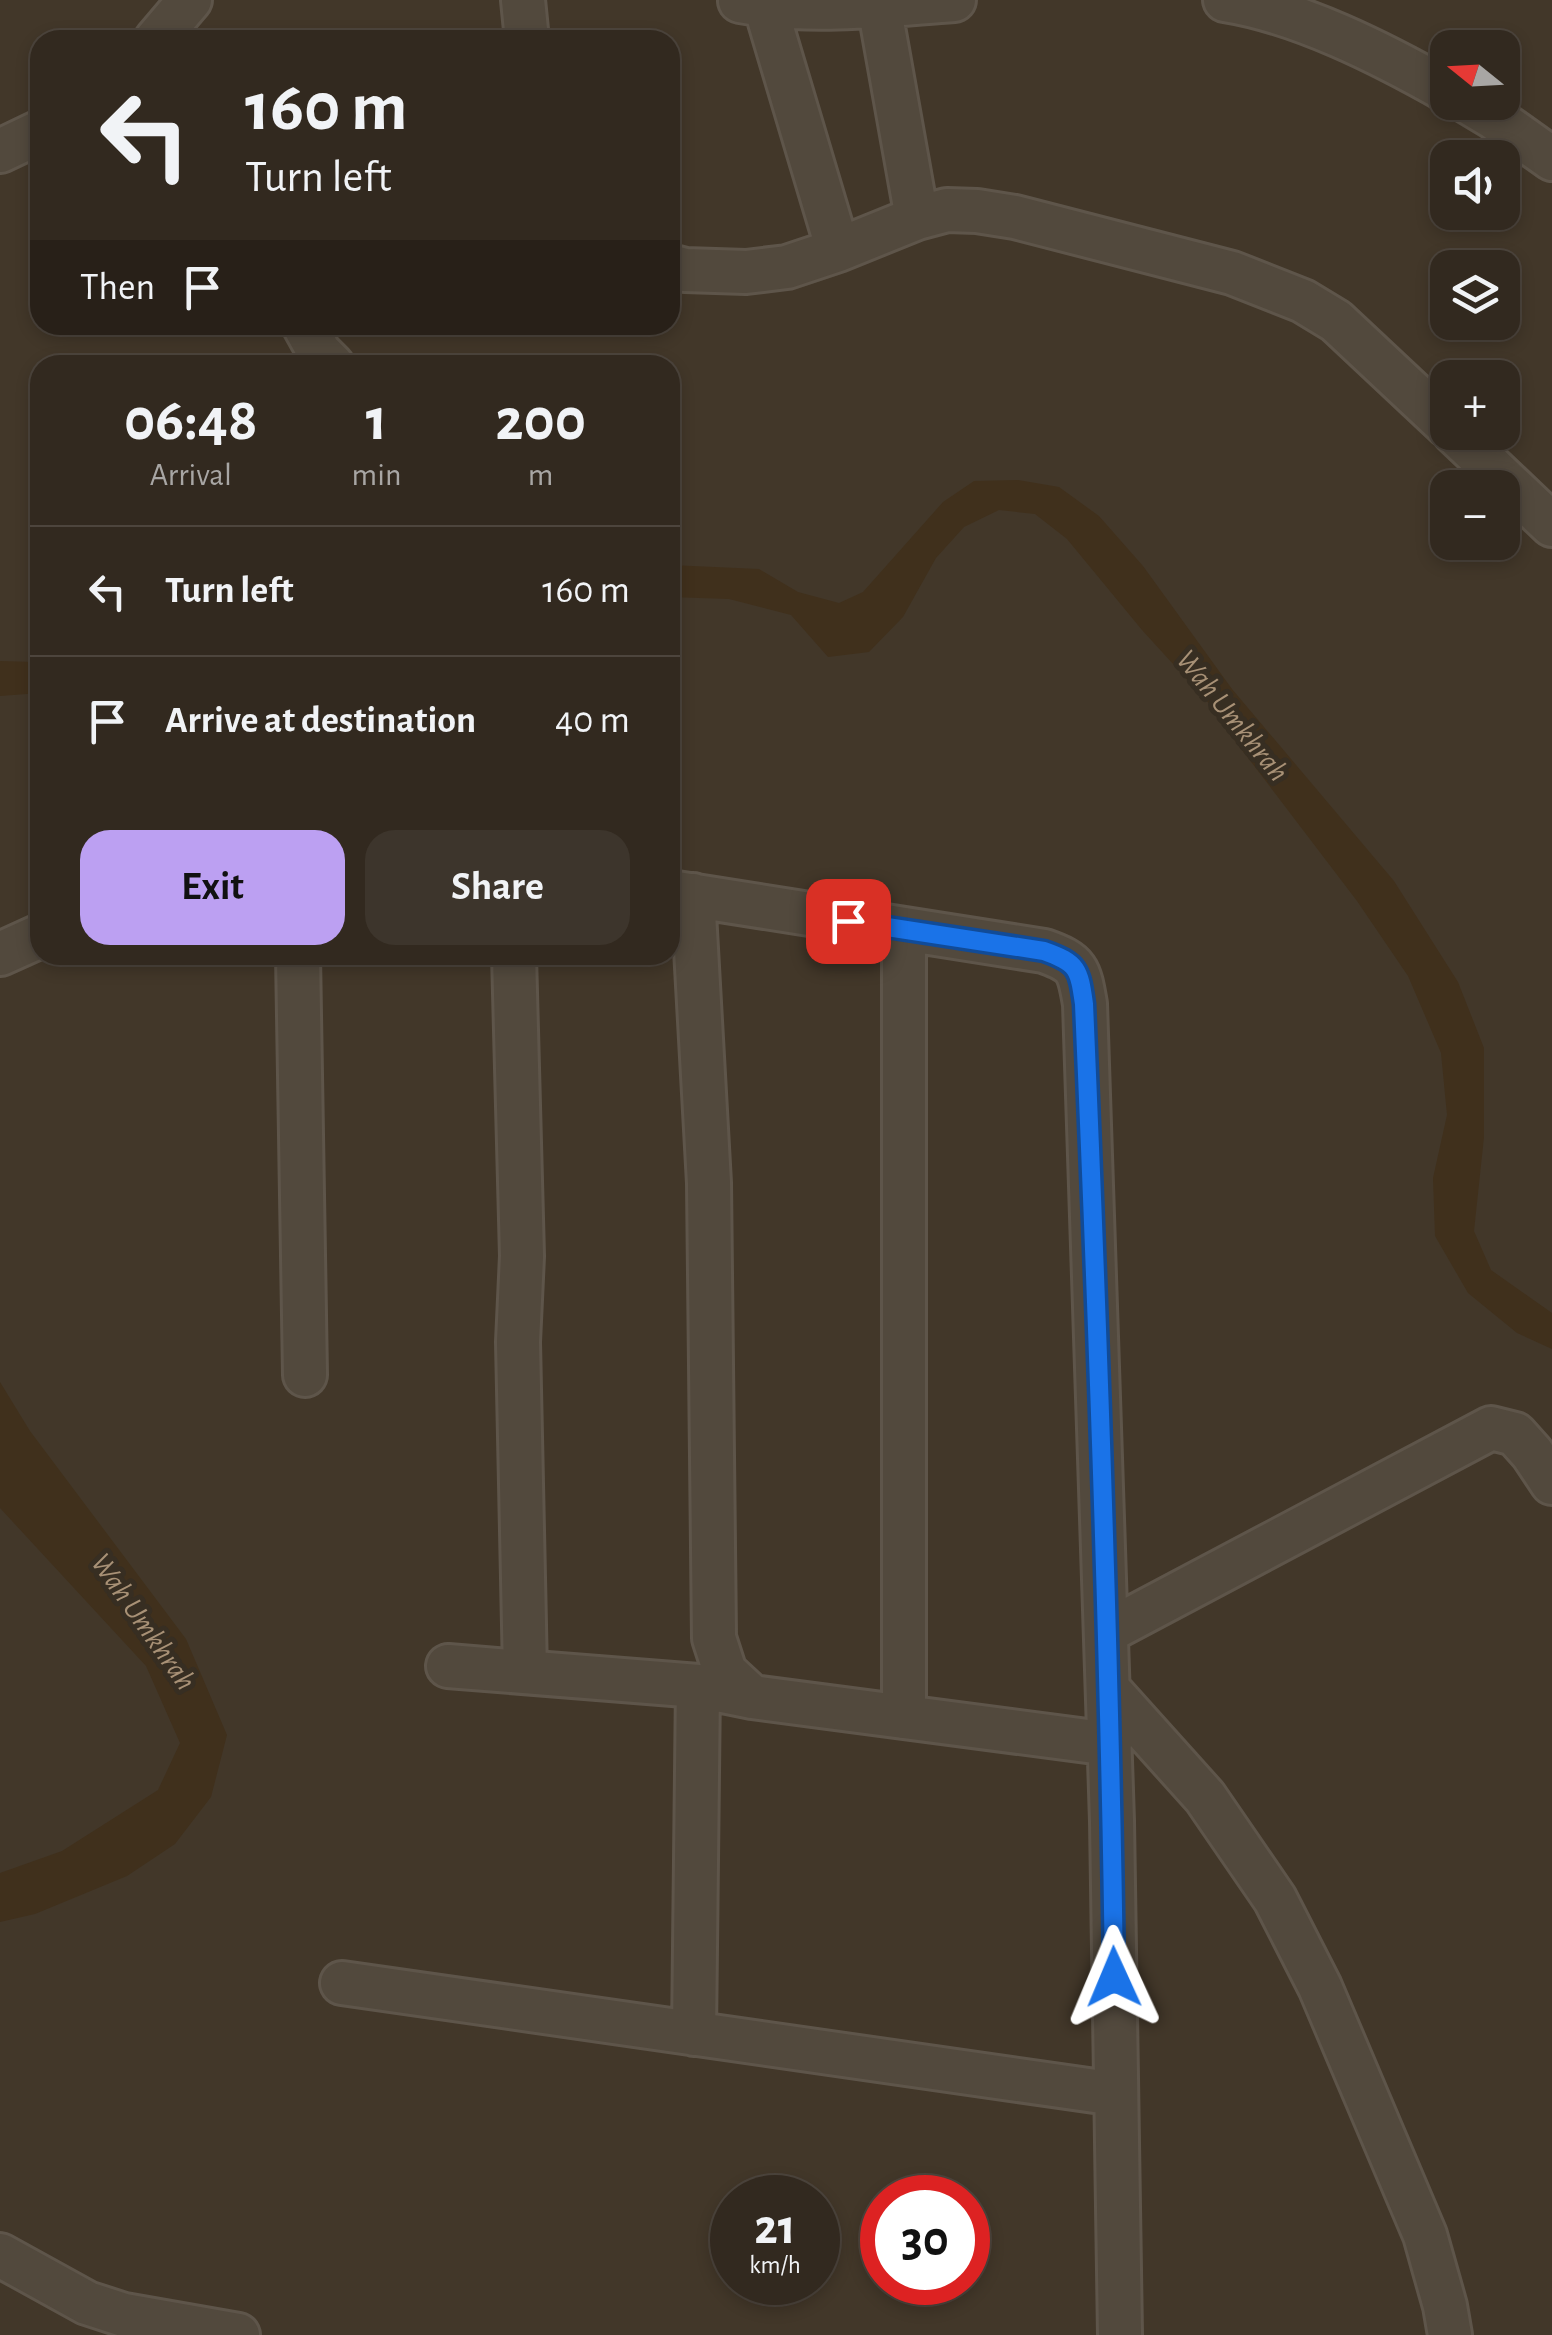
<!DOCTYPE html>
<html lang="en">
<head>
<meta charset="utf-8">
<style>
  :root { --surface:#32291f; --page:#3d352c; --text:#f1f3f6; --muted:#a8a6a4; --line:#4d453d; --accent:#bca0f2 }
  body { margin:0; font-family:"Alegreya Sans",sans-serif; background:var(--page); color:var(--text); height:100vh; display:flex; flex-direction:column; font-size:38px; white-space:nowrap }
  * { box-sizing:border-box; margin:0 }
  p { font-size:32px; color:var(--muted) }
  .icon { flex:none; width:55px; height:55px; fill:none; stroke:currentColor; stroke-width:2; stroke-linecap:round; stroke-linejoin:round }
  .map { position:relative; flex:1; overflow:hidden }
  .side { position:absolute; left:30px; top:355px; width:650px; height:610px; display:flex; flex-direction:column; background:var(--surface); border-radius:30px; box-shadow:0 5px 15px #0003,0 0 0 2px var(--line) }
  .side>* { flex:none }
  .top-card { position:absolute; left:30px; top:30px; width:650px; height:305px; border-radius:30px; box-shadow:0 5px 15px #0003,0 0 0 2px var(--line); background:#32291f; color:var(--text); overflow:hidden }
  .needle { width:65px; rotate:288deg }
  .fabs { position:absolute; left:1430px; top:30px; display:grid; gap:20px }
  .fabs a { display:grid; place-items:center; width:90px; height:90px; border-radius:20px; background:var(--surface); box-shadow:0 5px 15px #0003,0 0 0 2px var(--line); font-size:50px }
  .speed { position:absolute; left:710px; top:2175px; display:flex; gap:20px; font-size:50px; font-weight:700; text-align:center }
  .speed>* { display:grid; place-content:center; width:130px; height:130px; border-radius:50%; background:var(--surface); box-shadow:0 5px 15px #0003,0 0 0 2px var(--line); line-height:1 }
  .speed small { font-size:25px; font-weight:400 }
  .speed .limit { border:15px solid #d22; background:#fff; color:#111 }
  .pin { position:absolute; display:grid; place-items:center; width:85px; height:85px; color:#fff; margin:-42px; border-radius:20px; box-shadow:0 5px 15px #0006 }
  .me { position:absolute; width:110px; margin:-55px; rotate:359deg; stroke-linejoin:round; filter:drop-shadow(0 0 8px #0008) }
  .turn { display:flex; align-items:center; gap:35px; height:210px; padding:0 50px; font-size:45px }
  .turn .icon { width:130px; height:130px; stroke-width:2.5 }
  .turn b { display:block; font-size:70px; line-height:85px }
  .then { display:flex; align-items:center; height:95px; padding:0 50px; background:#0003; gap:20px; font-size:38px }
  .eta { display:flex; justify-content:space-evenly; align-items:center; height:170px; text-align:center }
  .eta b { font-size:60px; font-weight:600; line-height:70px }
  .cta { display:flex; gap:20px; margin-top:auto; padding:20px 50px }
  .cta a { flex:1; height:115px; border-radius:30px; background:var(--accent); color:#111; font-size:40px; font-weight:600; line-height:115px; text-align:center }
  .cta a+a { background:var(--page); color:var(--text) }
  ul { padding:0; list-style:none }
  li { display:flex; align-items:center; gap:30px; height:130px; padding:0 50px; border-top:2px solid var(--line) }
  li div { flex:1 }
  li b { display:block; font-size:38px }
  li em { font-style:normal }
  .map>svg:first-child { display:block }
  .water { fill:#40301c }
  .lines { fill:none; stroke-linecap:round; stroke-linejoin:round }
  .minor-casing { stroke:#5e554a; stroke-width:48 }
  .minor { stroke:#52493d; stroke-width:42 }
  .route-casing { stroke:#114b97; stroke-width:25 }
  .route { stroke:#1a73e8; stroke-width:18 }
  .labels { text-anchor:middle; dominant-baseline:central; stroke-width:10; stroke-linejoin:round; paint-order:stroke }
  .water-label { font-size:30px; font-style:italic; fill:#a89176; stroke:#372e22 }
</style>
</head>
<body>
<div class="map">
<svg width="1552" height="2335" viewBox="0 0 1552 2335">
  <rect width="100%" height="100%" fill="#423729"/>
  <path class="water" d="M1018 480 1059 487 1099 516 1143 566 1232 689 1394 881 1458 982 1484 1048V1137L1474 1231 1491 1270 1552 1313V1349L1517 1333 1468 1293 1435 1236 1433 1178 1447 1115 1441 1053 1408 976 1357 901 1223 725 1215 710 1142 630 1067 539 1035 514 999 510 964 527 936 558 903 617 869 652 828 657 791 615 729 599 670 597V565L759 569 798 592 839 603 863 592 943 502 974 481Z
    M40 659V693L0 696V661L35 662Z
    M0 1382 30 1431 186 1639 227 1735 211 1797 175 1844 127 1876 35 1914 0 1922V1873L62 1851 158 1790 180 1743 146 1666 0 1508Z"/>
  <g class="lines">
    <g class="minor-casing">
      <path id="minor" d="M523 0 527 40
        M1225 0C1300 12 1381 53 1448 91
        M740 1C810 14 882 5 954 0
        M765 5 838 250
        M879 5 917 218
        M156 40 190 0
        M1468 102 1493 117 1552 159
        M0 151 40 132
        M670 266 685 270 746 272 787 267 838 250 917 218 947 210 977 211 1015 217 1232 273 1303 301 1336 321 1448 426
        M304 325 319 352 332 365
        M1454 432 1552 525
        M670 892 1044 951C1078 963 1079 969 1085 1004L1112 1821 1120 2335
        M693 895 709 1183 714 1638 725 1672 752 1697
        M904 929V1717
        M0 954 40 936
        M298 955 305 1375
        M514 955 522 1256 518 1342 525 1672
        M1106 1632 1491 1428 1515 1434 1532 1453 1552 1483
        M448 1666 698 1686 752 1697 1110 1744
        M1108 1689 1205 1797 1275 1899 1320 1987 1425 2235 1445 2306 1450 2335
        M342 1983 1116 2094
        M694 2034 698 1686
        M0 2255 87 2303 124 2315 238 2335"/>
    </g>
    <use href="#minor" class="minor"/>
  </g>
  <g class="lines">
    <g class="route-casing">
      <path id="route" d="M848 921 1044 951C1078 963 1079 969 1084 1004 1098 1328 1110 1652 1114 1977"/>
    </g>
    <use href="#route" class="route"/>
  </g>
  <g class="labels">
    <g class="water-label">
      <text transform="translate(1232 716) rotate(51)">Wah Umkhrah</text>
      <text transform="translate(143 1622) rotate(55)">Wah Umkhrah</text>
    </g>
  </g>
</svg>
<div class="fabs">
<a><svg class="needle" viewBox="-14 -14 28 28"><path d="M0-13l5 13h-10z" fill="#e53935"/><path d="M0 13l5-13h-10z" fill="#a8a6a4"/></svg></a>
<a><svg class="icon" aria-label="sound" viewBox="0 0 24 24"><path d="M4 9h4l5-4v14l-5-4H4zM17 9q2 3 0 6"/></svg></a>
<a><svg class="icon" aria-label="layers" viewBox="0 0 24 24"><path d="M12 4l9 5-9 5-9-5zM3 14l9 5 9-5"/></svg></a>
<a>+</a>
<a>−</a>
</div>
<div class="speed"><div>21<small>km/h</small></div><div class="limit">30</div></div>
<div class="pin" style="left:848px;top:921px;background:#d93025"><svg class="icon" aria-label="arrive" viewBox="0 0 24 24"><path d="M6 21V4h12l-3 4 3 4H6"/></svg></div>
<svg class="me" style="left:1114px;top:1977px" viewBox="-20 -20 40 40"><path d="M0-17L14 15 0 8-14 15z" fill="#1a73e8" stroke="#fff" stroke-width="4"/></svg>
<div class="top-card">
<div class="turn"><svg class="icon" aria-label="left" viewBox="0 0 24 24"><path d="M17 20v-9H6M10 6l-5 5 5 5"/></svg><div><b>160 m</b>Turn left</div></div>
<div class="then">Then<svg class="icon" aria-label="arrive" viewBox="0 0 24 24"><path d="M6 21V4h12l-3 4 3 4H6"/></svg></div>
</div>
<section class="side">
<div class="eta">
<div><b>06:48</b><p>Arrival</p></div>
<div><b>1</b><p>min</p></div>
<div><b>200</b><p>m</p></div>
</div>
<ul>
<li><svg class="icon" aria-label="left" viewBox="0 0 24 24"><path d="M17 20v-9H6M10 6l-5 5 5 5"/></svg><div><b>Turn left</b></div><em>160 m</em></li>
<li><svg class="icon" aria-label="arrive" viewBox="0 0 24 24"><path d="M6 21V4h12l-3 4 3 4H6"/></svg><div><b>Arrive at destination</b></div><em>40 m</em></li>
</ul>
<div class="cta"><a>Exit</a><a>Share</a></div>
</section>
</div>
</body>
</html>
